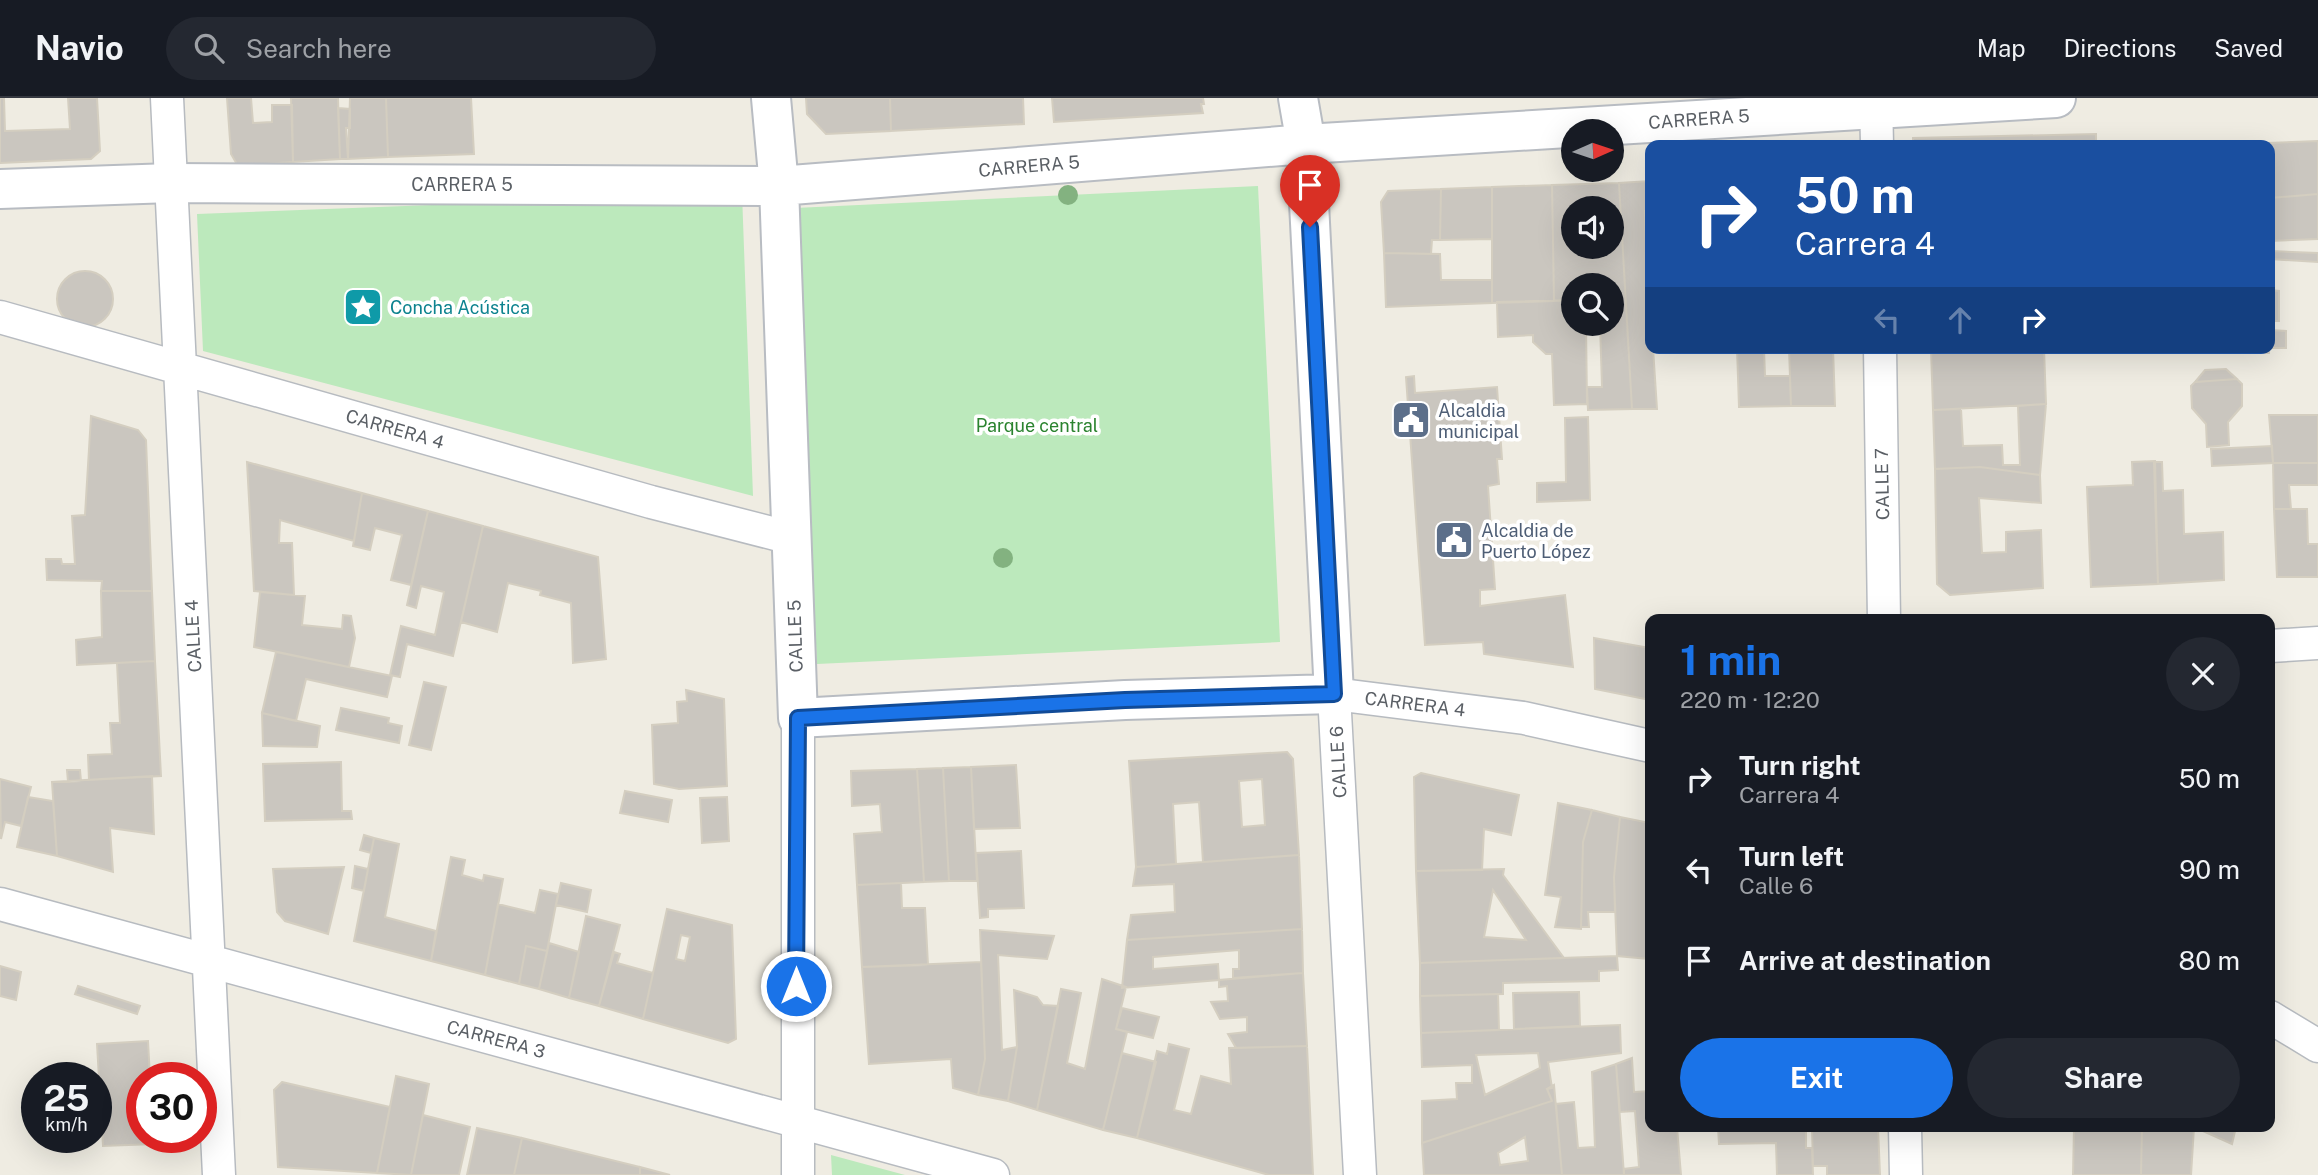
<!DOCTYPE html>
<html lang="en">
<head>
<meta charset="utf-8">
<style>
  :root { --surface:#171b24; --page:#242831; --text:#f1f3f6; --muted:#9ea1a6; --line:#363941; --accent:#1a73e8 }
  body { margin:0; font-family:"Public Sans",sans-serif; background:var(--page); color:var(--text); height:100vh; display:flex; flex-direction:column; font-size:26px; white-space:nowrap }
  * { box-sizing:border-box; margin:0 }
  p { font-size:23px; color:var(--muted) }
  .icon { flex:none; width:38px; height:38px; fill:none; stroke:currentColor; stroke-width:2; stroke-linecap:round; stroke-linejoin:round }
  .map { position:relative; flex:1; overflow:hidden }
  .sheet { position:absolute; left:1645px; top:516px; width:630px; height:518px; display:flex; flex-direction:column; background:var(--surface); border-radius:14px; box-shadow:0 7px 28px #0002 }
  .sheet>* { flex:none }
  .guide { position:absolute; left:1645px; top:42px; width:630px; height:214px; border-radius:14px; box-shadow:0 7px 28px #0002; background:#1a4fa0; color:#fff; overflow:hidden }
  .needle { width:46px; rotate:87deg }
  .buttons { position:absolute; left:1561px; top:21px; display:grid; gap:14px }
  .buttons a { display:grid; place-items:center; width:63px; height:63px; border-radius:50%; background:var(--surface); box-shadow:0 7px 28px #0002; font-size:35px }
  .speed { position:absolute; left:21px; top:964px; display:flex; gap:14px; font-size:35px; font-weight:700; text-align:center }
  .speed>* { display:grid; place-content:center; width:91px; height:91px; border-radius:50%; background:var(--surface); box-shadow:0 7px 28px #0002; line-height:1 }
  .speed small { font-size:18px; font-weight:400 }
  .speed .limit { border:10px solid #d22; background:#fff; color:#111 }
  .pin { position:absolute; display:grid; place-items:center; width:60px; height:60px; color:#fff; margin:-72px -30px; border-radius:50% 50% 50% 0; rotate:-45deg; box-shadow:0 0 7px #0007 }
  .pin .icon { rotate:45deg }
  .me { position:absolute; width:77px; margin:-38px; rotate:0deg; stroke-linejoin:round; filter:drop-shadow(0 0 5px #0008) }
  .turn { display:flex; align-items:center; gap:24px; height:147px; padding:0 35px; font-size:32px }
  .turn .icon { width:91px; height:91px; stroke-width:2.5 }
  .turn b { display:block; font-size:49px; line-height:60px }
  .lanes { display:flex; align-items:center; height:66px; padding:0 35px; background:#0003; justify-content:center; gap:35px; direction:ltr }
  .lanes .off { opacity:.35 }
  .round { display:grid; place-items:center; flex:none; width:74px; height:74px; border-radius:37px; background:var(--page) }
  .summary { display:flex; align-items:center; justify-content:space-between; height:119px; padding:0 35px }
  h1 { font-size:42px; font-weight:700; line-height:52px; color:var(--accent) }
  .primary-button { display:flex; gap:14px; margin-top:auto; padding:14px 35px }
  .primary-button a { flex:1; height:80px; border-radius:42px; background:var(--accent); color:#fff; font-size:28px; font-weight:700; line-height:80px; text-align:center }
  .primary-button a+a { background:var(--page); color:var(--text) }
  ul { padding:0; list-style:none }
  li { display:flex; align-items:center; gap:21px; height:91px; padding:0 35px }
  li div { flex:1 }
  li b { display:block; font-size:26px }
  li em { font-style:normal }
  header { display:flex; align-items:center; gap:42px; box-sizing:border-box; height:98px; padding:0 35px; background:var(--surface); border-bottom:2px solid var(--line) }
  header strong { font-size:33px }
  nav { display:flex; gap:38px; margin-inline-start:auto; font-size:24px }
  .search { width:490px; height:63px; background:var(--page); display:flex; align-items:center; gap:18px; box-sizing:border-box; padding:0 24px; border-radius:38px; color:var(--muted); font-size:26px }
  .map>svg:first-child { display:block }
  .green { fill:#bce9bc }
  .building { fill:#cac6bf; stroke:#d4cec0; stroke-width:2; fill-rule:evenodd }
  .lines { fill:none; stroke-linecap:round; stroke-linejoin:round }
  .street-casing { stroke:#b7bbc0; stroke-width:35 }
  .secondary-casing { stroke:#b8bcc2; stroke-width:42 }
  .street { stroke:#fff; stroke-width:32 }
  .secondary { stroke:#fff; stroke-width:38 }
  .tree { fill:#83b280 }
  .route-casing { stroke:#114b97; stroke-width:18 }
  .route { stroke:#1a73e8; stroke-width:12 }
  .labels { text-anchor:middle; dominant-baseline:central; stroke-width:7; stroke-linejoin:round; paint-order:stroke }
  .street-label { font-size:18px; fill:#5a5f65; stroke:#fff }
  .culture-label { font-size:18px; fill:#0d838f; stroke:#fff; text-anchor:start }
  .service-label { font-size:18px; fill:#4e5e75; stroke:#fff; text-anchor:start }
  .park-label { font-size:18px; fill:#2b832f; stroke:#fff }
</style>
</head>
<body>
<header>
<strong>Navio</strong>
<div class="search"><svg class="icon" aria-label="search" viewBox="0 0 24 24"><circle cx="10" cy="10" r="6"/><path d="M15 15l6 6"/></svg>Search here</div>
<nav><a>Map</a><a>Directions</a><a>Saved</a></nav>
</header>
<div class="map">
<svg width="2318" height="1077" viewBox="0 0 2318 1077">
  <rect width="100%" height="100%" fill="#efece2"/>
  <path class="green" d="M1258 88 1280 544 817 566 795 110Z
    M742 95 753 398 203 253 197 116Z
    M831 1057 905 1077H832Z"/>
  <path class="building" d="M0 0H4L5 33 70 31 68 0H97L100 53 91 61 0 65Z
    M227 0H251L253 25 272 24V7H292L293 64 238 68 231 56Z
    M291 0H338L340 61 293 64Z
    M350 0H386L388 59 348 61Z
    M386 0H471L474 56 388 59Z
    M806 0H890L891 33 826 36 807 16Z
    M890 0H1023L1024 26 891 33Z
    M1052 0H1203L1204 6H1201L1203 15 1054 24Z
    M338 10 350 11V30H346L348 61H340Z
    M2096 36V47H1913V40Z
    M2318 43V96L2270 100 2268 45Z
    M1650 83V113H1645L1650 250H1653L1657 311H1632L1619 85Z
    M1619 85 1632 311 1588 312 1587 289H1602L1600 226H1612V187H1573V202L1554 203 1552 87ZM1573 110H1612V149H1573Z
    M1552 87 1554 203 1492 205V89Z
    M1492 89V141L1440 142 1441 91Z
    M1441 91 1440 142H1432L1431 156 1384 155 1381 104 1388 93Z
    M2318 96V141L2270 143V100Z
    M2270 153 2318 155V164L2270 161Z
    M1384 155 1440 156 1441 182H1492V205L1386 209Z
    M57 201a28 28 0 1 1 56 0a28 28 0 1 1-56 0Z
    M2270 192 2279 193V223H2270Z
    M1573 202V226H1586L1587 306 1554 307 1552 256H1546L1533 244V237L1498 239 1497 204Z
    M2270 232 2286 233V250H2270Z
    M1737 250H1773L1764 251 1765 278H1790L1791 308 1739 309Z
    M1789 250H1833L1835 308H1791Z
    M2044 250 2046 306 1933 312 1931 251Z
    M2211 250H2269V255H2210Z
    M2226 271 2237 281 2195 284 2205 272Z
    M1414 278 1415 295 1497 289 1502 361H1497L1499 386 1488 388 1495 491 1480 492V508L1565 497 1573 569 1484 556 1483 544 1425 547 1406 279Z
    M2237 281 2242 286V308L2228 324 2229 347 2207 349 2206 326 2192 310 2191 288 2195 284Z
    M2046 306 2040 377 1980 369 1935 371 1933 312 1961 311 1963 348 2002 347 2003 367H2020L2018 308Z
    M2269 317H2318V365H2273Z
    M91 318 138 332 146 342 152 493H101L102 483 47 482 46 461H61L62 466H75L72 418 85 417Z
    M1588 319 1590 402 1537 404V385L1566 384 1565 320Z
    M2272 348 2273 365 2212 368 2211 351Z
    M2155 363 2158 486 2091 489 2087 389 2133 387 2132 364Z
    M247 364 362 395 354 443 280 422 279 445H292L294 497 254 493Z
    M2154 364H2162L2163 393 2183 392 2184 436 2223 434 2224 482 2158 486Z
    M2273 365H2318V387H2289L2291 411H2274Z
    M1980 369 2040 377 2041 405 1979 400 1982 455 2006 454V434L2041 432 2043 490 1950 497 1937 486 1935 371Z
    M362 395 428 413 411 487 391 482 402 437 375 430 370 452 353 448Z
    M2274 411H2307L2308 446H2318V479H2277Z
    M428 413 483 428 453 558 407 546 400 579 390 577 401 528 435 537 444 494 421 488 416 510 407 507Z
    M483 428 598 459 606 561 573 565 571 505 540 497 541 493 508 485 497 534 461 524Z
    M101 493H152L155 563 77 567 76 542 102 539Z
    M260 494 305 498 302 527 342 531 343 517 351 518 355 540 349 569 254 549Z
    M1594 540 1650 550V602L1595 591Z
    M276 554 392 578 387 599 306 581 296 623 262 615Z
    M155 563 161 678 89 682 88 657 112 656 110 625H120L117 565Z
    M424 584 446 589 431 652 409 647Z
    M686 592 724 601 727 688 679 691 654 686 652 627 678 625 677 604 687 603Z
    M341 610 389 620 388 625 402 628 399 645 336 632Z
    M262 615 320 628 317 649 263 648Z
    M1287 654 1293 661 1299 757 1203 764 1199 704 1173 706 1176 766 1136 769 1129 663ZM1262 681 1265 727 1242 729 1239 683Z
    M341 664 342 713H351L352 721 265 723 263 666Z
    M1016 667 1020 730 974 731 971 669Z
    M971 669 977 783H949L943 670Z
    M943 670 949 783 924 784 917 671Z
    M917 671 924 784 857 787 854 736 882 734 880 706 852 708 851 673Z
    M67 672H80L81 683 68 684Z
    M1421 675 1519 697 1511 737 1484 731 1482 772 1416 773 1414 679Z
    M152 678 154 736 110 730 113 774 57 758 52 684Z
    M0 681 31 689 21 728 5 724 1 741Z
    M625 693 672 702 668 724 620 715Z
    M28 699 53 703 57 758 17 749Z
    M727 699 729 743 702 745 700 700Z
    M1558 705 1592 712 1583 744 1581 831 1555 829 1561 799 1545 797Z
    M1592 712 1620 719 1614 779 1615 814H1588L1589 829H1581L1583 744Z
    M1620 719 1650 725V888L1649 861 1617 858 1614 779Z
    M364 737 374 740 371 755 360 752Z
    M374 740 399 746 385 819 436 833 431 863 354 843Z
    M1021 753 1024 810 988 811V819L980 820 976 755Z
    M1299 757 1302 831 1127 842 1131 817 1175 814 1174 786 1133 788 1136 769Z
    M451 759 465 762 462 777 483 783 484 777 503 781 485 877 431 863Z
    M355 768 368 771 364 793 352 790Z
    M344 769 328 836 285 823 277 814 273 771Z
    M1504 771 1503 777 1564 860 1420 865 1416 773ZM1493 792 1526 842 1484 839Z
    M561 785 591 792 587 814 556 807Z
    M901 785 902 810H925L928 867 862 869 857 787Z
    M540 792 558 796 547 853 526 848 519 886 485 877 498 806 535 815Z
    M667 811 732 827 736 941 728 945 643 921ZM681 837 690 839 685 863 676 861Z
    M586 818 620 827 599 908 569 900Z
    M1302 831 1303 875 1233 880V871H1239V852L1153 859V871L1218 866 1219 882 1122 890 1127 842Z
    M980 832 1054 838 1047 861 998 857 1002 952 1017 949 1008 1003 978 997 985 961Z
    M549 845 579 854 569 900 539 891Z
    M526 848 547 853 539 891 519 886Z
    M614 854 620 856 617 865 653 875 643 921 599 908Z
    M1617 858 1618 872 1599 873V883L1503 885V896L1420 898V865Z
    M981 864 985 961 978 997 953 990 951 961 869 966 862 869Z
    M0 868 21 874 16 902 0 898Z
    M1303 875 1307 948 1236 950 1228 936 1247 934V919L1220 921 1211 904 1228 903 1227 888 1219 889V882Z
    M1102 881 1126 889 1116 931 1127 934 1103 1032 1037 1012 1061 891 1081 895 1067 965 1085 971Z
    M78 888 140 908 137 916 75 896Z
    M1014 892 1037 899 1043 907 1058 908 1037 1012 1008 1003 1017 949Z
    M1579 894 1580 928 1514 931 1513 895Z
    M1498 896 1499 932 1421 935 1420 898Z
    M1122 910 1159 919 1153 940 1116 931Z
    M1620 927 1621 955 1548 964 1552 990 1547 991 1552 1003 1422 1045V1003L1457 1001 1456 985H1472V967L1422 969 1421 935ZM1538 955 1540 970 1485 997 1476 957Z
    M148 943 150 980H142V1040H153L154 1046 103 1048 97 946Z
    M1169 946 1189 951 1174 1012 1191 1016 1201 978 1231 986 1229 950 1307 948 1313 1077H1269L1137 1040 1157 953 1167 956Z
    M1122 955 1156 964 1137 1040 1103 1032Z
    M1632 960 1634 994 1650 993V1029H1677L1681 1077H1624V1071L1639 1069 1635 1013 1620 1014 1616 966Z
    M1616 966 1624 1077H1562L1556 1006 1574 1004 1578 1050 1595 1049 1592 974Z
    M396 978 429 986 411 1077 377 1075Z
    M282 984 390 1009 377 1075 278 1069 274 992Z
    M1554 987 1562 1077H1424L1422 1045 1552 1003 1547 991ZM1525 1039 1528 1063 1500 1067 1498 1055Z
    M423 1017 470 1029 459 1077H411Z
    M1718 1029H1806V1050H1812L1813 1077H1777L1776 1045 1719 1046Z
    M1812 1029H1878L1880 1077H1827V1068H1813Z
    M2074 1029H2142L2141 1077H2073Z
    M2142 1029H2194L2191 1077H2141Z
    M2194 1029H2236L2232 1046Z
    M477 1030 522 1040 514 1077H467Z
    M522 1040 640 1069V1077H514Z
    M640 1069 670 1077H640Z"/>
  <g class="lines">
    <g class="street-casing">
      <path id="street" d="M167 0 219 1077
        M1876 0 1877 47
        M0 219 651 404 791 440
        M1880 250 1884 522
        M2270 548 2318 545
        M0 806 993 1077
        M2270 919 2318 948
        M1905 1029 1906 1077
        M798 1077V620
        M1360 1077 1334 596 1524 620 1650 648"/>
    </g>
    <g class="secondary-casing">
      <path id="secondary" d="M771 0 779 88 798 620 1125 602 1334 596 1306 46 1298 0
        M0 91 171 85 779 88 1306 46 2056 0"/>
    </g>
    <use href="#street" class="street"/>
    <use href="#secondary" class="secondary"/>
  </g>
  <g class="tree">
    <circle cx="1068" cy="97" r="10"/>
    <circle cx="1003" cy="460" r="10"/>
  </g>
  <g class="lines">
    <g class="route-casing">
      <path id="route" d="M796 888 798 620 1125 602 1334 596 1310 129"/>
    </g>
    <use href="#route" class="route"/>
  </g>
  <defs>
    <g id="sight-square" transform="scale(2.0125)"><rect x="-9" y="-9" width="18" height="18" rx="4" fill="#0f9aa8" stroke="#fff"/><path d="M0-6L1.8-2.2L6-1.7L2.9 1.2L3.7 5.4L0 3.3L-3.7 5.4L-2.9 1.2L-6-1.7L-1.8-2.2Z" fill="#fff"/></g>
    <g id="civic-square" transform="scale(2.0125)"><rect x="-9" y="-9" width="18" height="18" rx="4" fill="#5c6f8a" stroke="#fff"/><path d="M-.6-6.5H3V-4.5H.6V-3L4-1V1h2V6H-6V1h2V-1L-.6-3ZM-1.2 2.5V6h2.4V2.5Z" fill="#fff"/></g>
  </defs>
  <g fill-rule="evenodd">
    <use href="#sight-square" x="363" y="209"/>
    <use href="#civic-square" x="1411" y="322"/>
    <use href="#civic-square" x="1454" y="442"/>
  </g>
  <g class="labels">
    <g class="street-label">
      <text transform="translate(1699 21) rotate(-4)">CARRERA 5</text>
      <text transform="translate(1029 68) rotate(-5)">CARRERA 5</text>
      <text x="462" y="86">CARRERA 5</text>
      <text transform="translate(395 331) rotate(16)">CARRERA 4</text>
      <text transform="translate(1882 386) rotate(-91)">CALLE 7</text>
      <text transform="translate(193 538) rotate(-93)">CALLE 4</text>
      <text transform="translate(795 538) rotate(-92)">CALLE 5</text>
      <text transform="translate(1415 606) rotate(7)">CARRERA 4</text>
      <text transform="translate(1338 664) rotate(-93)">CALLE 6</text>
      <text transform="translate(496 941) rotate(15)">CARRERA 3</text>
    </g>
    <g class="culture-label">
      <text x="390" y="209">Concha Acústica</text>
    </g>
    <g class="service-label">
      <text x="1438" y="312">Alcaldia<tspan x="1438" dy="21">municipal</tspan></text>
      <text x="1481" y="432">Alcaldia de<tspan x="1481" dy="21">Puerto López</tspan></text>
    </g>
    <g class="park-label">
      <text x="1037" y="327">Parque central</text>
    </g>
  </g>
</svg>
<div class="buttons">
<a><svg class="needle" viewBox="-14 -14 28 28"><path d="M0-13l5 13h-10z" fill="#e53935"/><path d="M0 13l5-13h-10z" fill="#9ea1a6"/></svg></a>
<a><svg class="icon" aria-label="sound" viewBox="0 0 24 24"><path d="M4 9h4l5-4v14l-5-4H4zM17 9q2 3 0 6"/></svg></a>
<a><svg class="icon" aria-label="search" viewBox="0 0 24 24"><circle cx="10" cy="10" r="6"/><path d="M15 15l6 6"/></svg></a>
</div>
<div class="speed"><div>25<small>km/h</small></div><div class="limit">30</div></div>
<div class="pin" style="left:1310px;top:129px;background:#d93025"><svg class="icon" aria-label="arrive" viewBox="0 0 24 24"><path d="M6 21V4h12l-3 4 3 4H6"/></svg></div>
<svg class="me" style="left:796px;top:888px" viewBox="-20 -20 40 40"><circle r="17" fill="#1a73e8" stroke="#fff" stroke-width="3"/><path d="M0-11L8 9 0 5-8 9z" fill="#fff"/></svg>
<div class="guide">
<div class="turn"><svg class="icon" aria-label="right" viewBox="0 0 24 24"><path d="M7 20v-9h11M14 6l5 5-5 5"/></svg><div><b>50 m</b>Carrera 4</div></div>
<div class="lanes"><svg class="icon off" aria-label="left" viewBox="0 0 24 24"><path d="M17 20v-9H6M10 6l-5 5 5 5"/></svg><svg class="icon off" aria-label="ahead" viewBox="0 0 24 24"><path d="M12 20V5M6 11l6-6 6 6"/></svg><svg class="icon" aria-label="right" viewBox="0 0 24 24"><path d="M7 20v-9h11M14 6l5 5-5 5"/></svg></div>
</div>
<section class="sheet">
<div class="summary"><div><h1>1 min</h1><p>220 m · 12:20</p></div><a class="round"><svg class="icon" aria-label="close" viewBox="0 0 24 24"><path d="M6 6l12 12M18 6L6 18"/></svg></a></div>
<ul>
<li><svg class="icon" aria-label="right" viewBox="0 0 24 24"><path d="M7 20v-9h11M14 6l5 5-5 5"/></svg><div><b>Turn right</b><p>Carrera 4</p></div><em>50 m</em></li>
<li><svg class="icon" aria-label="left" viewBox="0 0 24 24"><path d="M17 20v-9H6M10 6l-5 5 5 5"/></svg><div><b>Turn left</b><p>Calle 6</p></div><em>90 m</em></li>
<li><svg class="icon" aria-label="arrive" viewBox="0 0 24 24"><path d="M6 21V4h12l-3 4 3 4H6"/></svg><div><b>Arrive at destination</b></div><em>80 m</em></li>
</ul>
<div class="primary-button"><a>Exit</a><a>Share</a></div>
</section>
</div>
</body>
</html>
